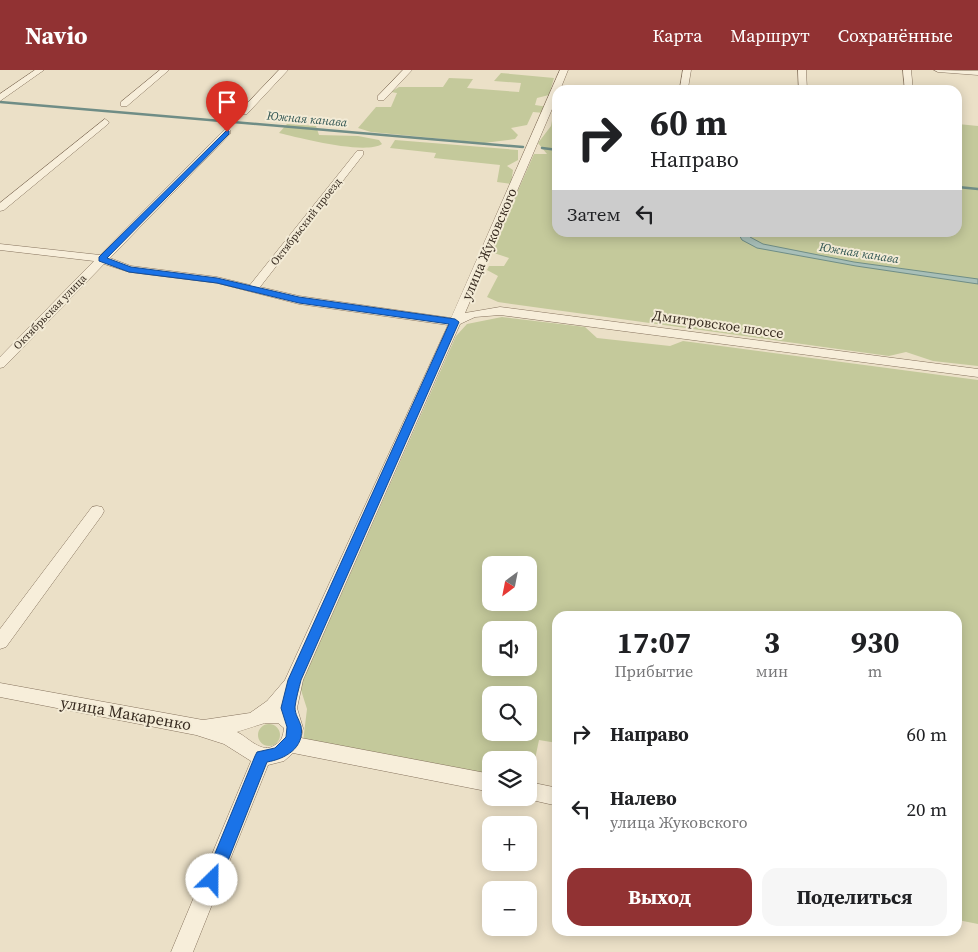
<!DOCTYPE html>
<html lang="ru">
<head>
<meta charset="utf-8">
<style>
  :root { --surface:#fff; --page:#f6f6f6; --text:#202124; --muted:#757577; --accent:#913233 }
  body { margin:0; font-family:"Source Serif 4",serif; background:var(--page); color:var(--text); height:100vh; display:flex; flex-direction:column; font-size:19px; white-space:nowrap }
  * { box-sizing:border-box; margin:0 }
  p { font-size:16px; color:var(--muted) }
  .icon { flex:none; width:28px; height:28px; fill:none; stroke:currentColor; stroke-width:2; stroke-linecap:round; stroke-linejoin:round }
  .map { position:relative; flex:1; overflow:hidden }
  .details { position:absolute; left:552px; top:541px; width:410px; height:325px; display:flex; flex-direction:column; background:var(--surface); border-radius:15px; box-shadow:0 2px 12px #0003 }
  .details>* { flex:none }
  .banner { position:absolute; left:552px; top:15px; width:410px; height:152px; border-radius:15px; box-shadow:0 2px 12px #0003; background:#fff; color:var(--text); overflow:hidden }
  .needle { width:32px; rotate:212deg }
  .buttons { position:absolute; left:482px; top:486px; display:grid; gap:10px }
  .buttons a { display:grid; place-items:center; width:55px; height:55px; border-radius:10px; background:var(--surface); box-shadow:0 2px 12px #0003; font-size:25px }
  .pin { position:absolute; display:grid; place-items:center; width:42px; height:42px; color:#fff; margin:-51px -21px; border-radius:50% 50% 50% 0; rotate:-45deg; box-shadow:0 0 5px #0007 }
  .pin .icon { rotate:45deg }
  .me { position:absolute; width:55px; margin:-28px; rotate:23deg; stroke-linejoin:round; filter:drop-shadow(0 0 4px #0008) }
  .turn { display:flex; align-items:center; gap:18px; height:105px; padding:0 15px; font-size:22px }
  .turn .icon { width:65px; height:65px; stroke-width:2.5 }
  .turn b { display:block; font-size:35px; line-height:42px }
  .then { display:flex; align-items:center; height:48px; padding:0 15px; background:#0003; gap:10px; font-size:19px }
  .eta { display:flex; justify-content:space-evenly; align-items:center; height:85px; text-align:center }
  .eta b { font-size:30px; font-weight:700; line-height:35px }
  .action { display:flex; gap:10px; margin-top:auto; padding:10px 15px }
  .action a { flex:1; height:58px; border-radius:15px; background:var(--accent); color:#fff; font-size:20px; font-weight:700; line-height:58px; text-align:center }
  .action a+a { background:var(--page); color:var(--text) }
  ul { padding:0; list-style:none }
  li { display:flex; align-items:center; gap:15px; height:75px; padding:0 15px }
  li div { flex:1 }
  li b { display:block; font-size:19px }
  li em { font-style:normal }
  header { display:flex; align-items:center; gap:30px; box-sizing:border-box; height:70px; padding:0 25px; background:var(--accent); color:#fff }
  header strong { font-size:24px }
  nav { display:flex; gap:28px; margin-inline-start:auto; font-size:18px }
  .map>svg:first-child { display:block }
  .green { fill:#c4c99b; fill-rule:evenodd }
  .water { fill:#a8bfb8; stroke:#6f8d86 }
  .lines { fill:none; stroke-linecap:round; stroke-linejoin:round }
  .stream { stroke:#6f8d86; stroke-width:2.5 }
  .minor-casing { stroke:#86735e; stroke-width:1 }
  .minor { fill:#f7eeda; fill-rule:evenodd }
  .route { fill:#1a73e8; stroke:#114b97 }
  .labels { text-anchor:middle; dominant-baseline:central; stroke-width:4; stroke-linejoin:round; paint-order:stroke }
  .far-street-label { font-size:11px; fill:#372b20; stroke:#f3ebd6 }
  .far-water-label { font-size:12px; font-style:italic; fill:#315653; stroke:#f3ebd6 }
  .street-label { font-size:14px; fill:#372b20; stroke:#f3ebd6 }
  .near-street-label { font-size:16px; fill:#372b20; stroke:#f3ebd6 }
</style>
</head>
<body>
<header>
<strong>Navio</strong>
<nav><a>Карта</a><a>Маршрут</a><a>Сохранённые</a></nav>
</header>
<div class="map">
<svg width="978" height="882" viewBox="0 0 978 882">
  <rect width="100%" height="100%" fill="#ebe0c7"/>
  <path class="green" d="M501 3 554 8 549 25 537 28 535 35 548 37 544 43 533 42 527 55 511 58 518 65 515 69 484 73 371 62 358 58 376 37H391L397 23 391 22 399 17H443L449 8 473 9 467 18 519 22 521 13 494 11Z
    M557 33 558 162H958V54L978 56V296L933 291 906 282 889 286 498 232 487 227 498 206 487 200 489 196H504L509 188 491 182 534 84H547L538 73 551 56 555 35Z
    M287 54 316 56 319 65 358 66 379 70 382 74C365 85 300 68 279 63Z
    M395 70 518 80V90L507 96 513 100 511 114 497 112 500 95 434 88 436 83 390 78Z
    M502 247 585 257 597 268 670 276 683 271 978 310V854L958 850V546H558L557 673 539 670 530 713 529 690H491V706L303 672 307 639 300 617 456 266 467 254ZM491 495H529V532H491ZM491 560H529V598H491ZM491 625H529V662H491Z
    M258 665a11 11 0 1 1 22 0a11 11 0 1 1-22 0Z"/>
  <path class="water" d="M738 163H748L750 167 763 174 854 192 978 209V214L856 196 757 178 742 170Z"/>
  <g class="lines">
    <path class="stream" d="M0 32 523 77
      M542 78 558 80
      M958 117 978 119"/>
    <g class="minor-casing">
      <path id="minor" d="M35 0H44L0 31V24Z
        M160 0H169L127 36H121V32Z
        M279 0H288L247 44H241V40Z
        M403 0H412L384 30H378V26Z
        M560 0H568L560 20H558V25L465 243 500 237 978 299V307L500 245 475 247 460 254 303 610 297 638 303 658 301 668 491 704V722L293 683 284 691 268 695 193 882H171L251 691 224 674 196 665 0 627V613L203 650 250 643 267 631 285 610 448 255 299 234 217 213 129 202 104 194 4 297 0 298V287L94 191 0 180V174L100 185 224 60H230V64L110 188 131 196 217 207 250 215 357 81H363V85L260 217 299 226 451 248ZM265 653H278L284 658C283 666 282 671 275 675 262 685 248 667 237 662Z
        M683 0H691L688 18 686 20 680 18Z
        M798 0H806L807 20H799Z
        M903 0H911L913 20H905Z
        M934 0 978 1V5L938 2Z
        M105 49 109 52 108 54 4 140 0 141V133Z
        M97 436 102 437 104 441 102 445 6 577 0 579V559L92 437Z
        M529 712 558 718V736L523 728H529Z"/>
    </g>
    <use href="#minor" class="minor"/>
  </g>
  <path class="route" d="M227 60 229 61V64L107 188 131 197 217 208 299 227 455 249 459 252 301 610C299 618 296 628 295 637 295 645 299 649 301 656 305 678 285 689 267 692L218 816 212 818 207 816 204 810 255 686 257 682 275 678 286 667 287 657 281 638 288 610 449 254 299 233 217 213 129 202 99 191V187Z"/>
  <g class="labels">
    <g class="far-street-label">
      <text transform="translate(306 152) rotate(-52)">Октябрьский проезд</text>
      <text transform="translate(50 242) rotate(-46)">Октябрьская улица</text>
    </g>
    <g class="far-water-label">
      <text transform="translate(307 49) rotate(5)">Южная канава</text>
      <text transform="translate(859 183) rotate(9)">Южная канава</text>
    </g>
    <g class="street-label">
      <text transform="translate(489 174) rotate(-67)">улица Жуковского</text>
      <text transform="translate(718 254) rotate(8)">Дмитровское шоссе</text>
    </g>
    <g class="near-street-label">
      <text transform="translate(126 643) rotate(10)">улица Макаренко</text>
    </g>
  </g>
</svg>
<div class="buttons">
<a><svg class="needle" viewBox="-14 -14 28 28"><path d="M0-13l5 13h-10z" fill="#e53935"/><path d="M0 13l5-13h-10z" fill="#757577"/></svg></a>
<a><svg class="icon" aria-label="sound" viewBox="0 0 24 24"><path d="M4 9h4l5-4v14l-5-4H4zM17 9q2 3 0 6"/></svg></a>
<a><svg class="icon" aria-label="search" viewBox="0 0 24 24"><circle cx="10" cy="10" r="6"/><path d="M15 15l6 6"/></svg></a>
<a><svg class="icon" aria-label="layers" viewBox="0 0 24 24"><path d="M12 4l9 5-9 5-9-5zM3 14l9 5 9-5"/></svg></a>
<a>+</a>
<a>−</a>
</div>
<div class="pin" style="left:227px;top:62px;background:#d93025"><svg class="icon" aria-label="arrive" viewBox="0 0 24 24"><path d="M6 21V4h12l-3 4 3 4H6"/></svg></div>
<svg class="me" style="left:212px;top:810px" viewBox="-20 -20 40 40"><circle r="19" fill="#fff"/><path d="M0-13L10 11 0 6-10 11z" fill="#1a73e8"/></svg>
<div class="banner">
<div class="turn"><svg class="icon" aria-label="right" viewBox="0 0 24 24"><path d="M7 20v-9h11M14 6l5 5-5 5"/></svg><div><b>60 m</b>Направо</div></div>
<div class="then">Затем<svg class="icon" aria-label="left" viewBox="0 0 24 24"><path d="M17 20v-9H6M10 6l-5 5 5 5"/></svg></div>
</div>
<section class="details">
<div class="eta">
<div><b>17:07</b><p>Прибытие</p></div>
<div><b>3</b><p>мин</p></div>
<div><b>930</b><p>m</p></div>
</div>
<ul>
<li><svg class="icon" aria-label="right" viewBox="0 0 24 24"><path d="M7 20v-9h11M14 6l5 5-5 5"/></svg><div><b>Направо</b></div><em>60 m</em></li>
<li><svg class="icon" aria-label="left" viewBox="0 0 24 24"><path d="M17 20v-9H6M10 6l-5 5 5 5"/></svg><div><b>Налево</b><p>улица Жуковского</p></div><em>20 m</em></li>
</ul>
<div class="action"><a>Выход</a><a>Поделиться</a></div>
</section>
</div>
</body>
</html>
